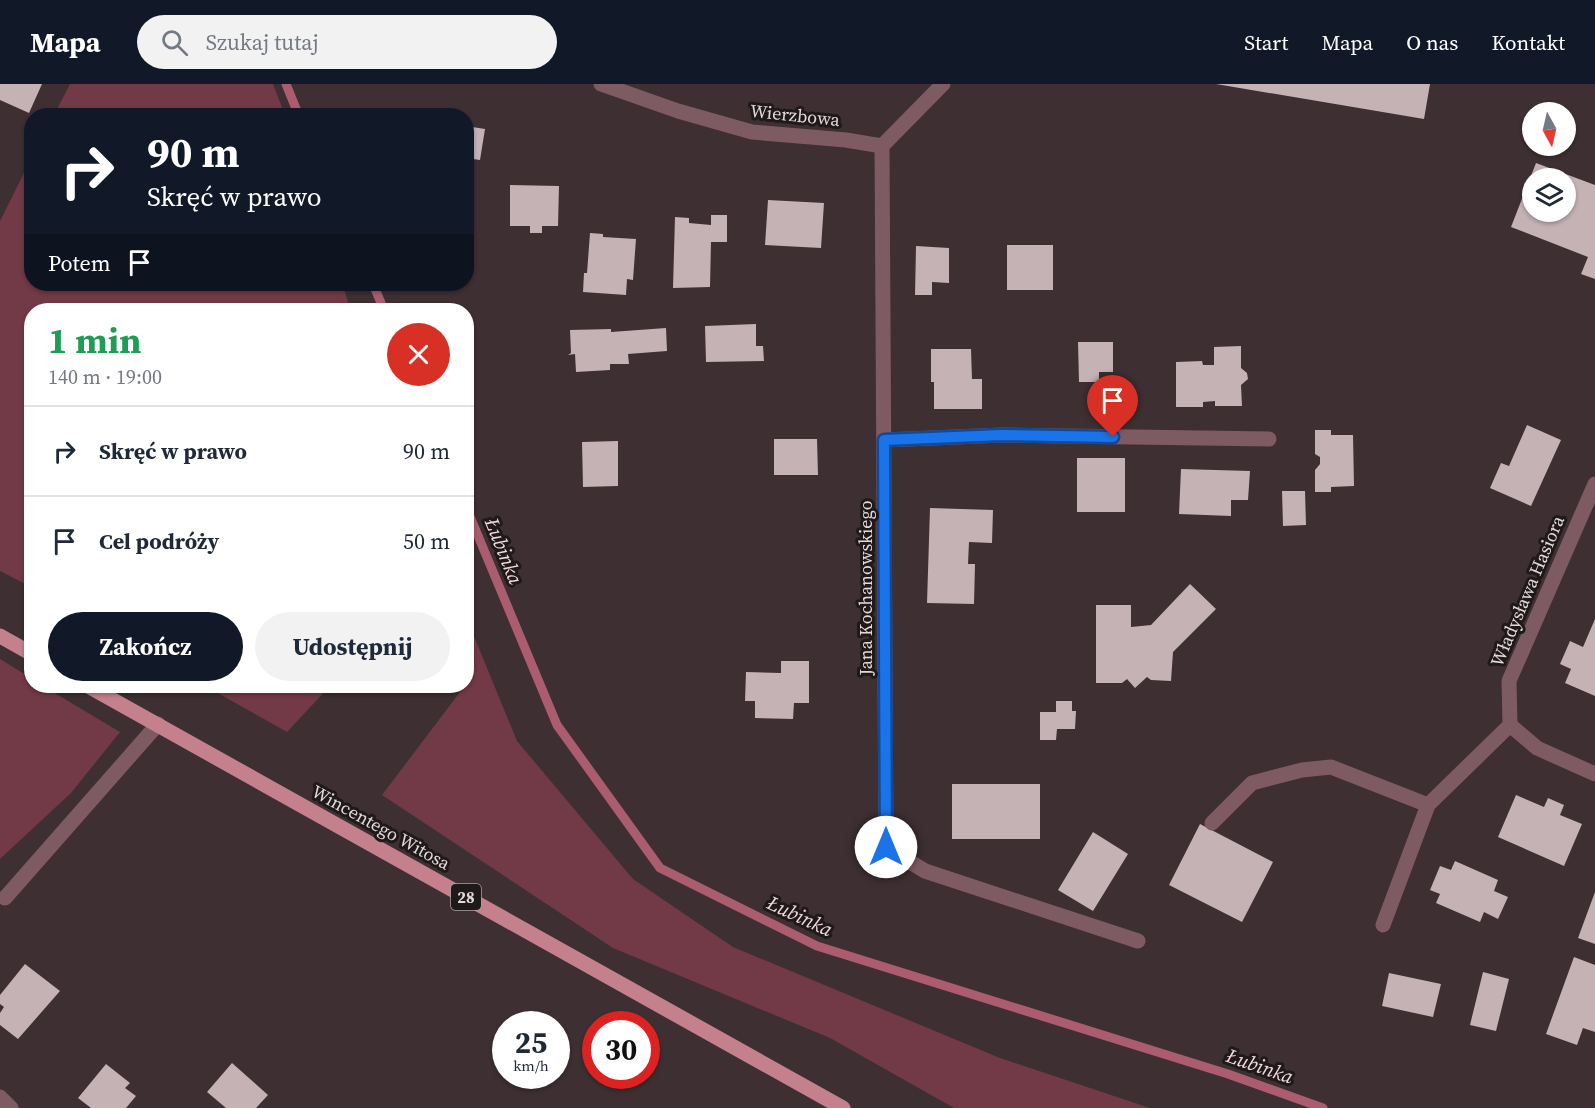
<!DOCTYPE html>
<html lang="pl">
<head>
<meta charset="utf-8">
<style>
  :root { --surface:#fff; --page:#f2f2f3; --text:#1f2937; --muted:#747a83; --line:#e0e1e3; --accent:#111827 }
  body { margin:0; font-family:"Source Serif 4",serif; background:var(--page); color:var(--text); height:100vh; display:flex; flex-direction:column; font-size:22px; white-space:nowrap }
  * { box-sizing:border-box; margin:0 }
  p { font-size:20px; color:var(--muted) }
  .icon { flex:none; width:33px; height:33px; fill:none; stroke:currentColor; stroke-width:2; stroke-linecap:round; stroke-linejoin:round }
  .map { position:relative; flex:1; overflow:hidden }
  .sheet { position:absolute; left:24px; top:219px; width:450px; height:390px; display:flex; flex-direction:column; background:var(--surface); border-radius:24px; box-shadow:0 2px 4px #0004 }
  .sheet>* { flex:none }
  .hud { position:absolute; left:24px; top:24px; width:450px; height:183px; border-radius:24px; box-shadow:0 2px 4px #0004; background:#111827; color:#fff; overflow:hidden }
  .needle { width:39px; rotate:172deg }
  .buttons { position:absolute; left:1522px; top:18px; display:grid; gap:12px }
  .buttons a { display:grid; place-items:center; width:54px; height:54px; border-radius:50%; background:var(--surface); box-shadow:0 2px 4px #0004; font-size:30px }
  .speed { position:absolute; left:492px; top:927px; display:flex; gap:12px; font-size:30px; font-weight:700; text-align:center }
  .speed>* { display:grid; place-content:center; width:78px; height:78px; border-radius:50%; background:var(--surface); box-shadow:0 2px 4px #0004; line-height:1 }
  .speed small { font-size:15px; font-weight:400 }
  .speed .limit { border:9px solid #d22; background:#fff; color:#111 }
  .pin { position:absolute; display:grid; place-items:center; width:51px; height:51px; color:#fff; margin:-62px -26px; border-radius:50% 50% 50% 0; rotate:-45deg; box-shadow:0 0 6px #0007 }
  .pin .icon { rotate:45deg }
  .me { position:absolute; width:66px; margin:-33px; rotate:0deg; stroke-linejoin:round; filter:drop-shadow(0 0 4px #0008) }
  .turn { display:flex; align-items:center; gap:21px; height:126px; padding:0 24px; font-size:27px }
  .turn .icon { width:78px; height:78px; stroke-width:2.5 }
  .turn b { display:block; font-size:42px; line-height:51px }
  .then { display:flex; align-items:center; height:57px; padding:0 24px; background:#0003; gap:12px; font-size:22px }
  .round { display:grid; place-items:center; flex:none; width:63px; height:63px; border-radius:32px; background:var(--page) }
  .summary { display:flex; align-items:center; justify-content:space-between; height:102px; padding:0 24px }
  h1 { font-size:36px; font-weight:700; line-height:45px; color:#1e9e55 }
  .primary-button { display:flex; gap:12px; margin-top:auto; padding:12px 24px }
  .primary-button a { flex:1; height:69px; border-radius:36px; background:var(--accent); color:#fff; font-size:24px; font-weight:700; line-height:69px; text-align:center }
  .primary-button a+a { background:var(--page); color:var(--text) }
  ul { padding:0; list-style:none }
  li { display:flex; align-items:center; gap:18px; height:90px; padding:0 24px; border-top:2px solid var(--line) }
  li div { flex:1 }
  li b { display:block; font-size:22px }
  li em { font-style:normal }
  header { display:flex; align-items:center; gap:36px; box-sizing:border-box; height:84px; padding:0 30px; background:var(--accent); color:#fff }
  header strong { font-size:28px }
  nav { display:flex; gap:33px; margin-inline-start:auto; font-size:21px }
  .search { width:420px; height:54px; background:var(--page); display:flex; align-items:center; gap:15px; box-sizing:border-box; padding:0 21px; border-radius:33px; color:var(--muted); font-size:22px }
  .map>svg:first-child { display:block }
  .green { fill:#723946 }
  .lines { fill:none; stroke-linecap:round; stroke-linejoin:round }
  .stream { stroke:#ab5d6f; stroke-width:9 }
  .building { fill:#c4b2b5; fill-rule:evenodd }
  .minor { stroke:#7e5b62; stroke-width:15 }
  .major { stroke:#c5808e; stroke-width:15 }
  .route-casing { stroke:#114b97; stroke-width:15 }
  .route { stroke:#1a73e8; stroke-width:10 }
  .labels { text-anchor:middle; dominant-baseline:central; stroke-width:6; stroke-linejoin:round; paint-order:stroke }
  .shield { fill:#20191a; stroke:#a89fa0; stroke-width:1.5 }
  .shield-label { font-size:16px; font-weight:bold; fill:#e2d9da }
  .street-label { font-size:18px; fill:#e2d9da; stroke:#20191a }
  .water-label { font-size:20px; font-style:italic; fill:#f1dade; stroke:#20191a }
</style>
</head>
<body>
<header>
<strong>Mapa</strong>
<div class="search"><svg class="icon" aria-label="search" viewBox="0 0 24 24"><circle cx="10" cy="10" r="6"/><path d="M15 15l6 6"/></svg>Szukaj tutaj</div>
<nav><a>Start</a><a>Mapa</a><a>O nas</a><a>Kontakt</a></nav>
</header>
<div class="map">
<svg width="1595" height="1024" viewBox="0 0 1595 1024">
  <rect width="100%" height="100%" fill="#3d2f32"/>
  <path class="green" d="M70 0H273L285 31H54Z
    M31 75 32 200H343L350 226H32L31 503 0 487V137Z
    M467 535 517 657 633 795 733 863 1000 974 1150 1024H954L830 954 613 864 382 711 460 608 457 602H466Z
    M0 575 31 594 32 602H43L120 648 71 709 0 775Z
    M205 602H330L287 648Z"/>
  <g class="lines">
    <path class="stream" d="M286 0 299 32
      M373 200 384 226
      M466 423 557 641 660 784 817 862 1228 990 1323 1024"/>
  </g>
  <path class="building" d="M0 0H42L29 29 0 16Z
    M1216 0H1430L1424 35Z
    M466 42 485 45 480 76 466 74Z
    M1536 79 1595 101V195L1581 190 1588 173 1511 143ZM1533 94H1566V128H1533Z
    M510 101 559 102 558 142H542V149H530V142H510Z
    M768 116 824 119 821 164 765 161Z
    M711 131H727V158H711L710 203 673 204 675 133 689 134V139L711 141Z
    M590 149 603 150V153L636 155 633 196 627 195 626 211 583 208 584 189H587Z
    M1007 161H1053V206H1007Z
    M916 162 949 164V199L932 198V211H915Z
    M756 240V262H763L764 277 706 278 705 242Z
    M666 244 667 267 628 270 629 280H610V286L576 288 575 270 568 271 571 269 570 246 611 245V248Z
    M1078 258H1113V288H1099V298H1079Z
    M1241 262V284L1247 289 1248 295 1241 301 1242 322H1215V317L1203 318V323H1176V278L1202 277 1203 281H1214V263Z
    M931 265H971L972 295H982V325H934V298H931Z
    M1527 341 1561 356 1531 422 1490 404 1501 379 1509 382Z
    M1315 346H1331V351H1353L1354 402 1331 403V408H1315V386L1320 380V373L1315 370Z
    M774 355H817L818 391H774Z
    M618 357V402L583 403 582 358Z
    M1077 374H1125V428H1077Z
    M1181 385 1250 387 1248 416H1231V432L1179 430Z
    M1282 407H1305L1306 441 1283 442Z
    M930 424 993 426 992 459 969 458 968 480H975L974 520 927 519Z
    M1190 500 1216 525 1173 568 1171 597 1151 596 1147 593 1135 604 1127 595 1122 599H1096V521H1131V543L1151 541Z
    M1595 535V612L1565 599 1571 585 1560 580 1570 557 1583 563Z
    M781 577H809V619H794L793 635 755 634V617H745L746 588 781 589Z
    M1056 617H1072V627H1076L1075 645H1057L1056 656H1040V628H1056Z
    M952 700H1040V755H952Z
    M1516 711 1544 723 1548 714 1564 721 1560 731 1582 740 1564 782 1498 753Z
    M1200 740 1273 778 1242 838 1169 801Z
    M1093 748 1128 770 1093 827 1058 806Z
    M1455 777 1498 796 1494 807 1508 813 1498 835 1484 828 1480 838 1436 819 1440 810 1430 806 1440 782 1451 786Z
    M1595 808V860L1578 854Z
    M1574 873 1595 881V948L1583 944 1577 961 1546 950Z
    M25 880 60 907 18 955 0 941V929L4 923 0 920V911Z
    M1483 888 1509 895 1496 947 1470 941Z
    M1389 889 1441 900 1433 933 1382 922Z
    M232 979 268 1011 256 1024H226L207 1008Z
    M106 980 130 999 125 1004 136 1012 126 1024H91L78 1014Z"/>
  <g class="lines">
    <path class="minor" d="M601 0 678 27 752 48 846 56 882 62
      M943 0 882 62 886 763 925 787 1138 857
      M884 356 1002 351 1269 355
      M1595 400 1509 597 1510 641 1537 664 1595 690
      M1212 739 1252 699 1302 686 1331 683 1428 721
      M5 814 158 640
      M1383 841 1428 721 1510 641
      M0 1013 11 1024"/>
    <path class="major" d="M0 552 32 570
      M88 602 843 1024"/>
  </g>
  <g class="lines">
    <g class="route-casing">
      <path id="route" d="M886 763 884 356 1002 351 1113 353"/>
    </g>
    <use href="#route" class="route"/>
  </g>
  <g class="labels">
    <rect class="shield" x="451" y="800" width="30" height="26" rx="4.5"/>
    <g class="shield-label">
      <text x="466" y="813">28</text>
    </g>
    <g class="street-label">
      <text transform="translate(795 31) rotate(6)">Wierzbowa</text>
      <text transform="translate(865 504) rotate(-90)">Jana Kochanowskiego</text>
      <text transform="translate(1527 507) rotate(-67)">Władysława Hasiora</text>
      <text transform="translate(381 743) rotate(29)">Wincentego Witosa</text>
    </g>
    <g class="water-label">
      <text transform="translate(504 467) rotate(68)">Łubinka</text>
      <text transform="translate(800 832) rotate(25)">Łubinka</text>
      <text transform="translate(1260 982) rotate(19)">Łubinka</text>
    </g>
  </g>
</svg>
<div class="buttons">
<a><svg class="needle" viewBox="-14 -14 28 28"><path d="M0-13l5 13h-10z" fill="#e53935"/><path d="M0 13l5-13h-10z" fill="#747a83"/></svg></a>
<a><svg class="icon" aria-label="layers" viewBox="0 0 24 24"><path d="M12 4l9 5-9 5-9-5zM3 14l9 5 9-5"/></svg></a>
</div>
<div class="speed"><div>25<small>km/h</small></div><div class="limit">30</div></div>
<div class="pin" style="left:1113px;top:353px;background:#d93025"><svg class="icon" aria-label="arrive" viewBox="0 0 24 24"><path d="M6 21V4h12l-3 4 3 4H6"/></svg></div>
<svg class="me" style="left:886px;top:763px" viewBox="-20 -20 40 40"><circle r="19" fill="#fff"/><path d="M0-13L10 11 0 6-10 11z" fill="#1a73e8"/></svg>
<div class="hud">
<div class="turn"><svg class="icon" aria-label="right" viewBox="0 0 24 24"><path d="M7 20v-9h11M14 6l5 5-5 5"/></svg><div><b>90 m</b>Skręć w prawo</div></div>
<div class="then">Potem<svg class="icon" aria-label="arrive" viewBox="0 0 24 24"><path d="M6 21V4h12l-3 4 3 4H6"/></svg></div>
</div>
<section class="sheet">
<div class="summary"><div><h1>1 min</h1><p>140 m · 19:00</p></div><a class="round" style="background:#d93025;color:#fff"><svg class="icon" aria-label="close" viewBox="0 0 24 24"><path d="M6 6l12 12M18 6L6 18"/></svg></a></div>
<ul>
<li><svg class="icon" aria-label="right" viewBox="0 0 24 24"><path d="M7 20v-9h11M14 6l5 5-5 5"/></svg><div><b>Skręć w prawo</b></div><em>90 m</em></li>
<li><svg class="icon" aria-label="arrive" viewBox="0 0 24 24"><path d="M6 21V4h12l-3 4 3 4H6"/></svg><div><b>Cel podróży</b></div><em>50 m</em></li>
</ul>
<div class="primary-button"><a>Zakończ</a><a>Udostępnij</a></div>
</section>
</div>
</body>
</html>
